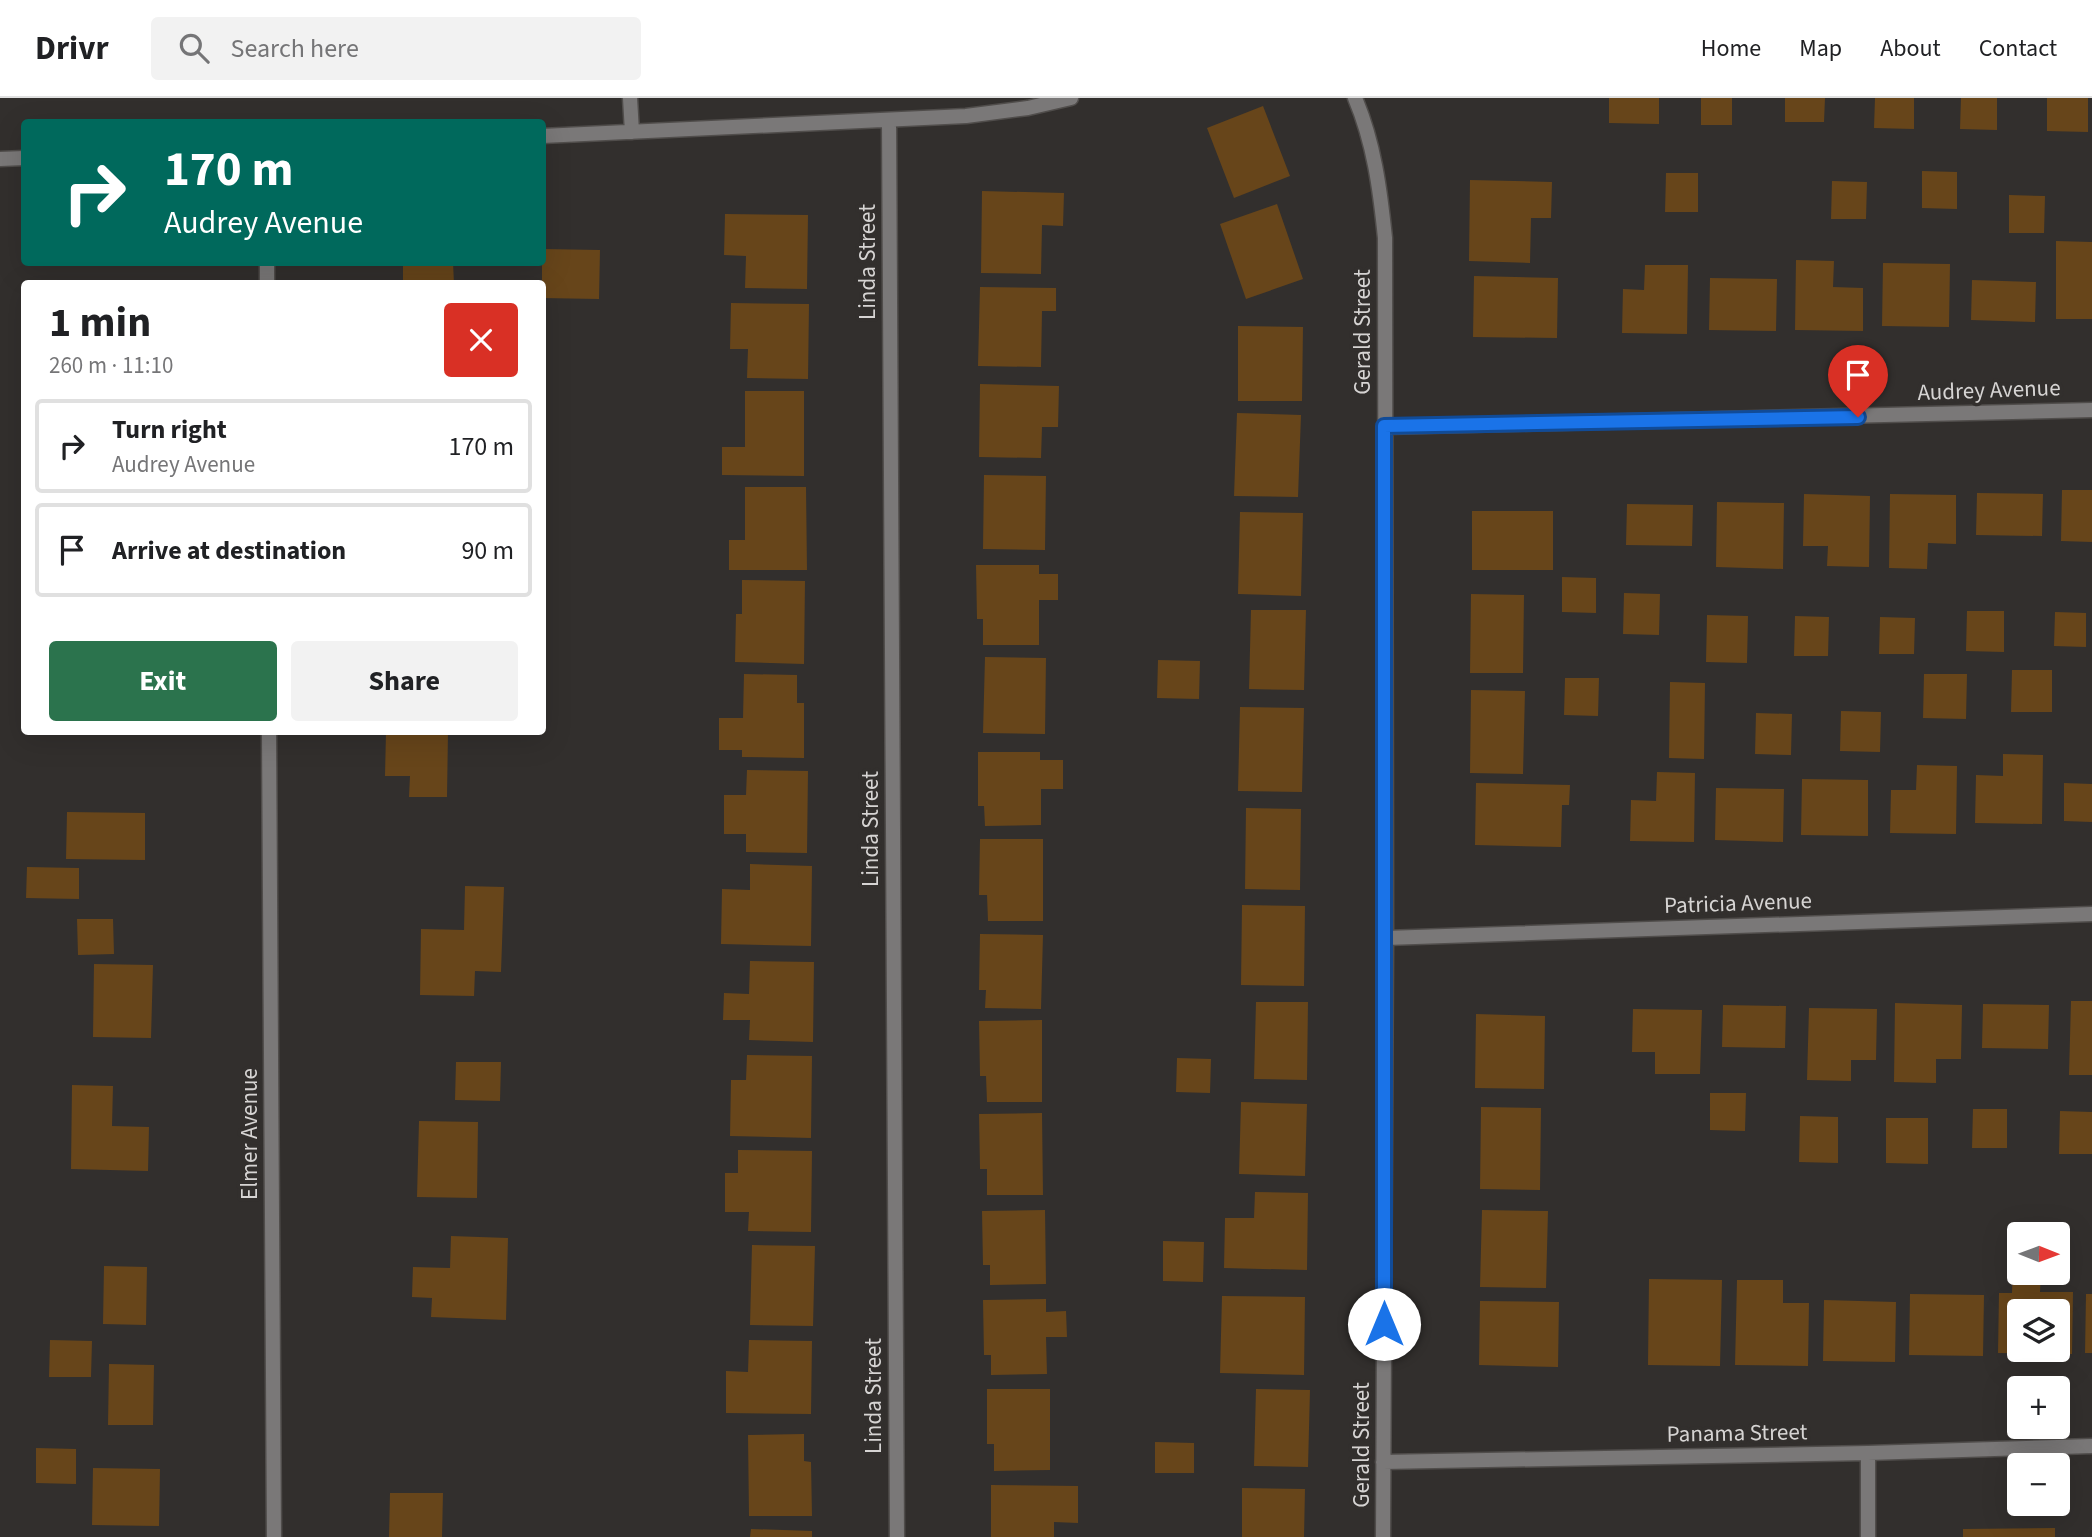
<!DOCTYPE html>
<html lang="en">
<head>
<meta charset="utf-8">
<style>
  :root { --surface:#fff; --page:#f2f2f2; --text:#202124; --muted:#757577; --line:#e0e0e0; --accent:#2b734d }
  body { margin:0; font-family:"Source Sans 3",sans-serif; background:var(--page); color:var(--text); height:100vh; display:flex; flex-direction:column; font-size:26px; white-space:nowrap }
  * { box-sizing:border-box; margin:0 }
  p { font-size:23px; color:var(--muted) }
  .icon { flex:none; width:38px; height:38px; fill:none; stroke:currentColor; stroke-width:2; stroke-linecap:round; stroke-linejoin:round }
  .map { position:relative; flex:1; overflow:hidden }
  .sheet { position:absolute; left:21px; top:182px; width:525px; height:455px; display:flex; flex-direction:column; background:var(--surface); border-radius:7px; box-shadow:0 7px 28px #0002 }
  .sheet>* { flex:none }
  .top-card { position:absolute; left:21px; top:21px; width:525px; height:147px; border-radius:7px; box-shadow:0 7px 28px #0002; background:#00695c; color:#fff; overflow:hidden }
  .needle { width:46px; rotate:91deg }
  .buttons { position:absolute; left:2007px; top:1124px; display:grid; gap:14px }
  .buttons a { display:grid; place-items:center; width:63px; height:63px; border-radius:7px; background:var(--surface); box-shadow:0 7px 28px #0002; font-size:35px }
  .pin { position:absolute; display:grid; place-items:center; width:60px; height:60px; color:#fff; margin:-72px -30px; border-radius:50% 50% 50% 0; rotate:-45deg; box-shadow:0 0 7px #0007 }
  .pin .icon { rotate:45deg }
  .me { position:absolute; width:77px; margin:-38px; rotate:0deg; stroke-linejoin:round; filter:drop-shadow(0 0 5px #0008) }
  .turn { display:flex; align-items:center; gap:24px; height:147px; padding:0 28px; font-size:32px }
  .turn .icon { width:91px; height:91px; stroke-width:2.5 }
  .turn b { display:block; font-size:49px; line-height:60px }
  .round { display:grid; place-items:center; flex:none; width:74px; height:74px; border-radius:7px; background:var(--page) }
  .headline { display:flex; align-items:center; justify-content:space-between; height:119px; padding:0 28px }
  h1 { font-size:42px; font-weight:700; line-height:52px }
  .action { display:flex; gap:14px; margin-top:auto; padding:14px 28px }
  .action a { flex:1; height:80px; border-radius:7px; background:var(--accent); color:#fff; font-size:28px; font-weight:700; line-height:80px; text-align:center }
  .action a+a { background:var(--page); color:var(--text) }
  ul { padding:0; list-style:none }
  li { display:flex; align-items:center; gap:21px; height:94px; margin:0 14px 10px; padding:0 14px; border:4px solid var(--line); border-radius:7px }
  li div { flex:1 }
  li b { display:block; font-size:26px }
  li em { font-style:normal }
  header { display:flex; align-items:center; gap:42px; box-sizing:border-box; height:98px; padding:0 35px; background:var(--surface); border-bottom:2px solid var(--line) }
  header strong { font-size:33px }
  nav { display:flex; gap:38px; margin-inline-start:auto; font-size:24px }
  .search { width:490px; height:63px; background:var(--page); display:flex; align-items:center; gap:18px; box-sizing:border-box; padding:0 24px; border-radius:7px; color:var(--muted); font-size:26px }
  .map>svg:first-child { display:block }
  .building { fill:#67451a; fill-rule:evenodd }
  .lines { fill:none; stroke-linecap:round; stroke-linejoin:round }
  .minor-casing { stroke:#504d4b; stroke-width:17 }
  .minor { stroke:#7a7878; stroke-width:14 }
  .route-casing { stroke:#114b97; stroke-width:18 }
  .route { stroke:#1a73e8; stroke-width:12 }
  .labels { text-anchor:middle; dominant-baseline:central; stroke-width:7; stroke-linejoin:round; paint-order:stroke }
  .street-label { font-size:23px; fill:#d6d4d3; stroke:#322f2d }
</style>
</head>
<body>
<header>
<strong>Drivr</strong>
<div class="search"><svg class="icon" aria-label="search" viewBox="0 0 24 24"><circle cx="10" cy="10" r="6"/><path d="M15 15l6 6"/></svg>Search here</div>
<nav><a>Home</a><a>Map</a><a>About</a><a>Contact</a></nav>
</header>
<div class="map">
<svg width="2092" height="1439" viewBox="0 0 2092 1439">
  <rect width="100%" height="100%" fill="#322f2d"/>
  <path class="building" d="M1609 0H1659V26L1609 25Z
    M1701 0H1732V27H1701Z
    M1785 0H1825L1824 24H1785Z
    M1875 0H1914V31L1874 30Z
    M1961 0H1997V32L1960 31Z
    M2047 0H2088V34L2047 33Z
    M1263 8 1290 78 1234 100 1207 30Z
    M1922 73 1957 74V111L1922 110Z
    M1666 75H1698V114H1665Z
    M1470 82 1552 84 1551 120H1531L1530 165 1469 163Z
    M1832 83 1867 84 1866 121H1831Z
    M982 93 1064 95 1063 128 1042 127 1041 176 981 175Z
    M2009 97 2045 98 2044 135H2009Z
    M1277 106 1303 181 1246 201 1220 126Z
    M725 116 808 117 807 191 745 190 746 158 724 157Z
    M2056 143 2092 144V221H2056Z
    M542 151 600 152 599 201 542 200Z
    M1796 162 1834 163 1833 189 1863 190V233L1795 232Z
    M403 164H453L454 186H403Z
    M1883 165 1950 166 1949 229 1882 228Z
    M1645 167H1688L1687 236 1622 235 1623 191 1644 192Z
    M1474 178 1558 180 1557 240 1473 239Z
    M1710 180 1777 181 1776 233 1709 232Z
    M1972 182 2036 184 2035 224 1971 222Z
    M980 189 1056 190V213H1042L1041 269 978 268Z
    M731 205 809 206 808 281 747 280 748 251H730Z
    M1238 228 1303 229 1302 303H1238Z
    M980 286 1059 288 1058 329H1042L1041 360 979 359Z
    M745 293H804V378L722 377V349H745Z
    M1237 315 1301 317 1298 399 1234 398Z
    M984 377 1046 378 1045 452 983 451Z
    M745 389H806L807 472H729V442H745Z
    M2062 392H2092V444L2061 443Z
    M1977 395 2043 396 2042 438 1976 437Z
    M1804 396 1870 398 1869 469 1827 468 1828 448H1803Z
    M1890 396 1956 397V446L1928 445 1927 471 1889 470Z
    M1717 404 1784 405 1783 471 1716 469Z
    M1627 406 1693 407 1692 448 1626 447Z
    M1472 413H1553V472H1472Z
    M1240 414 1303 415 1301 498 1238 496Z
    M976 467H1039V476H1058V502H1039V547H983V521H977Z
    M1562 479 1596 480V515L1562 514Z
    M742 482 805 483 804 566 735 564 736 516H742Z
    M1624 495 1660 496 1659 537 1623 536Z
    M1471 496 1524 497 1523 575H1470Z
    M1251 512H1306L1304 592 1249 591Z
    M1967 513H2004V554L1966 553Z
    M2055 514 2086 515V549L2054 548Z
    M1707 517 1748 518 1747 565 1706 564Z
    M1795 518 1829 519 1828 558H1794Z
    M1880 519 1915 520 1914 556H1879Z
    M985 559 1046 560 1045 636 983 635Z
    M1158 562 1200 563 1199 601 1157 600Z
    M2012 572H2052V614H2011Z
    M744 576 797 577V605H804V660L742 659V652H719V620H743Z
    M1924 576H1967L1966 621 1923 620Z
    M1565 580H1599L1598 618 1564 617Z
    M1670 584 1705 585 1704 661 1669 660Z
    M1471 592 1525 593 1523 676 1470 675Z
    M1240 609 1304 610 1302 694 1238 693Z
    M1841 613 1881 614 1880 654 1840 653Z
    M1756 615 1792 616 1791 657 1755 656Z
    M386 634H448L447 699H409L410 678H385Z
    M978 654H1040V662H1063V691H1041V727L985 728 984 708H978Z
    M2003 656 2043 657 2042 726 1975 725 1976 677 2003 678Z
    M1917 667 1957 668 1956 736 1890 735 1891 692H1916Z
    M747 672 808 673 807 755 746 754V736H724V697H746Z
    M1657 674 1695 675 1694 744 1630 743 1631 702 1656 703Z
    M1802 681 1868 682V738L1801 737Z
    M1476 685 1570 687 1569 707H1562L1561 749 1475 747Z
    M2064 685 2092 686V724L2064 723Z
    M1716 690 1784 691 1783 744 1715 742Z
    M1246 710 1301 711 1300 792 1245 791Z
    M67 714 145 715V762L66 761Z
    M980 741H1043V823H988L987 797H979Z
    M750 766 812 768 811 848 721 846 722 791 750 792Z
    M27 769 79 770V801L26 800Z
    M465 788 504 789 501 874 475 873 474 898 420 897 421 831 464 832Z
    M1242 807 1305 808 1304 888 1241 887Z
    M77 821H113L114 856 78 857Z
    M980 836 1043 837 1041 911 985 910 986 892H979Z
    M750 863 814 864 813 944 749 942 750 922H723L724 895 749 896Z
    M94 866 153 867 151 940 93 939Z
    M2071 903H2092V977H2069Z
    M1256 904H1308L1307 982 1254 981Z
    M1895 905 1962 907 1961 961H1936V985L1894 984Z
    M1983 906 2049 907 2048 951 1982 950Z
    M1723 907 1786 908 1785 950 1722 949Z
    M1809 910 1877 911 1876 962H1851V983L1807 982Z
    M1633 911 1702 912 1700 976H1655V954H1632Z
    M1476 916 1545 918 1544 991 1475 990Z
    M1042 922V1004H987L986 978H980L979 923Z
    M747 957 812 958 811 1040 730 1038 731 982H746Z
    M1177 960 1211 961 1210 995 1176 994Z
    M456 964H501L500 1003 455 1002Z
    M72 987 113 988 112 1028 149 1029 148 1073 71 1071Z
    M1710 995H1746L1745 1033 1710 1032Z
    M1241 1004 1307 1006 1305 1078 1239 1076Z
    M1481 1009 1541 1010 1540 1092 1480 1091Z
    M1973 1011H2007V1050H1972Z
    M2060 1013 2092 1014V1056H2059Z
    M1042 1015 1043 1097H987V1071H980L979 1016Z
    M1800 1018 1838 1019V1065L1799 1064Z
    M1886 1020H1928V1066L1886 1065Z
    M419 1023 478 1024 477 1100 417 1099Z
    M738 1052 812 1053 811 1134 748 1133 749 1114H725V1075H738Z
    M1255 1094 1308 1095 1307 1172 1224 1170 1225 1120H1254Z
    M1045 1112 1046 1186 990 1187V1167H983L982 1113Z
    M1482 1112 1548 1113 1546 1190 1480 1189Z
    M451 1138 508 1140 506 1222 431 1219 432 1200 412 1199 413 1169 450 1170Z
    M1163 1143 1204 1144 1203 1184 1163 1183Z
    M752 1147 815 1148 813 1228 750 1227Z
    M104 1168 147 1169 146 1227 103 1226Z
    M2013 1169H2020V1174H2041L2040 1194H2073L2072 1256 1998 1255 1999 1195H2012ZM2020 1213H2058V1251H2020Z
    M1649 1181 1722 1182 1720 1268 1648 1267Z
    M1737 1182H1783V1205H1809L1808 1268 1735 1267Z
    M1910 1196 1984 1197 1983 1258 1909 1257Z
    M2086 1196H2092V1255H2085Z
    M1222 1198 1305 1199 1304 1277 1220 1275Z
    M1046 1201V1214L1066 1213 1067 1239H1046L1047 1276 991 1277V1257H984L983 1202Z
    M1824 1202 1896 1204 1895 1264 1823 1263Z
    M1480 1203 1559 1204 1558 1269 1479 1267Z
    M50 1242 92 1243 91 1279H49Z
    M749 1242 812 1243 811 1316 726 1315V1273L748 1274Z
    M109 1266 154 1267 153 1327H108Z
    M987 1291H1050V1372L994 1373V1346H987Z
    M1256 1291 1310 1292 1308 1369 1254 1368Z
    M804 1336V1363L811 1364 812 1418H749L748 1337Z
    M1155 1344 1194 1345V1375H1155Z
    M36 1350 76 1351V1386L36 1385Z
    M93 1370 160 1371 159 1428 92 1427Z
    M991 1387 1078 1388V1425L1054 1424V1439H991Z
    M1242 1390 1305 1391 1304 1439H1242Z
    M390 1395H443L442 1439H389Z
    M2055 1430V1439H1963V1431Z
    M751 1431 812 1433V1439H750Z"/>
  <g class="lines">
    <g class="minor-casing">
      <path id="minor" d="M630 0 632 34
        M1355 0C1374 45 1380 91 1385 140L1386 840 1383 1439
        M889 23 897 1439
        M542 38 966 18 1028 10 1071 0
        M0 61 24 60
        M267 164V186
        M1384 329 2092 312
        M269 634 274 1439
        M1386 840 2092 816
        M1383 1364 1868 1355 2092 1348
        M1868 1439V1355"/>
    </g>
    <use href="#minor" class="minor"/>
  </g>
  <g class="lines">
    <g class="route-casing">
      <path id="route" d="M1384 1226V328L1858 319"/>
    </g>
    <use href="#route" class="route"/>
  </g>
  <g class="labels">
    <g class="street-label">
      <text transform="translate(867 164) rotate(-90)">Linda Street</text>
      <text transform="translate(1362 234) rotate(-90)">Gerald Street</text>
      <text transform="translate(1989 292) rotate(-2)">Audrey Avenue</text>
      <text transform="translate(870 731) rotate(-90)">Linda Street</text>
      <text transform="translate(1738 805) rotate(-2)">Patricia Avenue</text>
      <text transform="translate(249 1036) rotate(-90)">Elmer Avenue</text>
      <text transform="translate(873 1298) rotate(-90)">Linda Street</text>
      <text transform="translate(1737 1335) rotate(-1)">Panama Street</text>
      <text transform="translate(1361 1347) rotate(-90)">Gerald Street</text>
    </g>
  </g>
</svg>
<div class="buttons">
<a><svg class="needle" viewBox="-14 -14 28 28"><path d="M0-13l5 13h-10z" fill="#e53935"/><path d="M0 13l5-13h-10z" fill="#757577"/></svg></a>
<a><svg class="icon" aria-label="layers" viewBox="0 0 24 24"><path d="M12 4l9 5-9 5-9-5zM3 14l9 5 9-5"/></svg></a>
<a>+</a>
<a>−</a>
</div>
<div class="pin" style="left:1858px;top:319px;background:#d93025"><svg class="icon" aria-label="arrive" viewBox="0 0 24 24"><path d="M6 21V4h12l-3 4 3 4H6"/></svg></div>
<svg class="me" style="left:1384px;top:1226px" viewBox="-20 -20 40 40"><circle r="19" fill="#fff"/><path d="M0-13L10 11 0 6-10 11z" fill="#1a73e8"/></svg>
<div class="top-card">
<div class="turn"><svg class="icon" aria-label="right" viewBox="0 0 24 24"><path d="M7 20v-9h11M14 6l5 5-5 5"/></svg><div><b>170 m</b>Audrey Avenue</div></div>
</div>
<section class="sheet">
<div class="headline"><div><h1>1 min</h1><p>260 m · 11:10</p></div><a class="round" style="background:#d93025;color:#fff"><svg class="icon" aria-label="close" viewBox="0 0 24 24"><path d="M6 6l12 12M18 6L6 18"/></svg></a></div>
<ul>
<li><svg class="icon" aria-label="right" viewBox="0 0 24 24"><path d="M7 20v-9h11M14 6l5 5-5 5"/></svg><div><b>Turn right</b><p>Audrey Avenue</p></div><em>170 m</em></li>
<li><svg class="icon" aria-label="arrive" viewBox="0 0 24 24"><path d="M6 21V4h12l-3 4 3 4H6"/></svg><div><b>Arrive at destination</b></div><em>90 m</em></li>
</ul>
<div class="action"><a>Exit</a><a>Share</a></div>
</section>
</div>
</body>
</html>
